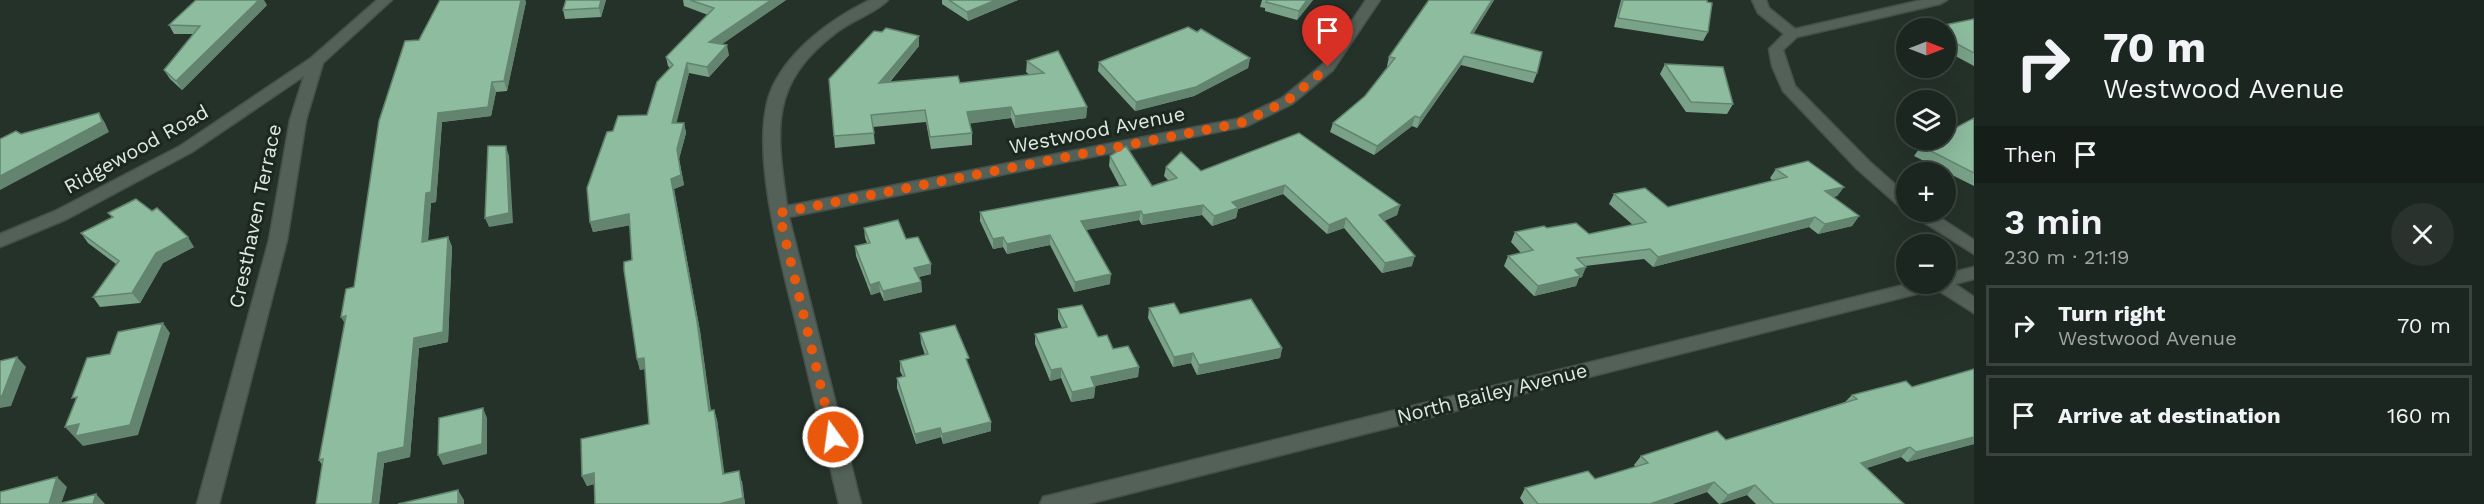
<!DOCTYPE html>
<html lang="en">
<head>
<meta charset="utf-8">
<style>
  :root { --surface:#1c2620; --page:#29322d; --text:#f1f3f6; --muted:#a0a5a5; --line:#3a433e }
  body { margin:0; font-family:"Work Sans",sans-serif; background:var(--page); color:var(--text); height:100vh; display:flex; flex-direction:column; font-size:22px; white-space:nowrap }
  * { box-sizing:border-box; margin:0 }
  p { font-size:20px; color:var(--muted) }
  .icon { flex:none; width:33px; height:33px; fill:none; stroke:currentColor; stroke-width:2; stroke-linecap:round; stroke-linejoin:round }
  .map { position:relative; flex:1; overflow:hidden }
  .drawer { display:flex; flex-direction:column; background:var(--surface); width:510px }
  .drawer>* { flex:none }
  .hud { background:#1c2620; color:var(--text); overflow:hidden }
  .needle { width:39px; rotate:90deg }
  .fabs { position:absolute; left:1896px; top:18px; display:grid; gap:12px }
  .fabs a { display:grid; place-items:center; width:60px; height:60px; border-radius:50%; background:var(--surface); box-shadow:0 6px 24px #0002,0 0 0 2px var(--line); font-size:30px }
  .pin { position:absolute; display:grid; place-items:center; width:51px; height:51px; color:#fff; margin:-62px -26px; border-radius:50% 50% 50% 0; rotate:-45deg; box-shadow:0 0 6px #0007 }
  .pin .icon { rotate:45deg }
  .me { position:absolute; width:66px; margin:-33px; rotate:346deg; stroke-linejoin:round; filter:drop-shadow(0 0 4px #0008) }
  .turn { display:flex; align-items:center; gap:21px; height:126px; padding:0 30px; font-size:27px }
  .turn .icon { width:78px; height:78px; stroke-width:2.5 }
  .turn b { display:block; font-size:42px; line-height:51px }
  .then { display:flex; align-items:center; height:57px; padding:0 30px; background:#0003; gap:12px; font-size:22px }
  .round { display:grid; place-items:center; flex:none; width:63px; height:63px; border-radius:32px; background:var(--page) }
  .head { display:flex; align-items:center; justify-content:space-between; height:102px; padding:0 30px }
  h1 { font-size:36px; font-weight:600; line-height:45px }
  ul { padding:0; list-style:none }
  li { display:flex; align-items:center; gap:18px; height:81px; margin:0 12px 9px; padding:0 18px; border:3px solid var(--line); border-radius:0px }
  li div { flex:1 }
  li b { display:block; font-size:22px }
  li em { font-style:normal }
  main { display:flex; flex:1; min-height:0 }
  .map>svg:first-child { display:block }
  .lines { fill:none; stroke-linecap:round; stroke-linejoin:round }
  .minor-casing { stroke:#445049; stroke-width:3 }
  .minor { fill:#536158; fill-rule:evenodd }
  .wall { fill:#79a289 }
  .shaded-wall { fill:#63846f }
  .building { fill:#8dbc9f; stroke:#63846f; stroke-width:1.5 }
  .route { stroke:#ea580c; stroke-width:10; stroke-dasharray:0 18 }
  .labels { text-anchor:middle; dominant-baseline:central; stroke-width:6; stroke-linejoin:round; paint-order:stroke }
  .street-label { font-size:20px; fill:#e1e9e4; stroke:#1b2820 }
</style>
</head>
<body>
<main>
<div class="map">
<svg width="1974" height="504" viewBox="0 0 1974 504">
  <rect width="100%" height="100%" fill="#25322a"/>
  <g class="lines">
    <g class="minor-casing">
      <path id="minor" d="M377 0H392L323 63 306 120 287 240 219 504H197L269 240 290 120 304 76 192 152 67 219 0 247V234L55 211 180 146 311 58Z
        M870 0H888C877 12 851 21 837 32 769 83 776 129 787 206L1237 119 1282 98 1323 64 1366 0H1380L1333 70 1292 104 1247 126 789 217 861 504H839C826 448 812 392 799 336 785 275 745 143 773 86 792 47 833 18 870 0Z
        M1752 0H1766L1769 8 1795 29 1922 0H1947L1940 4 1797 37 1783 50 1795 86 1869 161 1906 194V208L1900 207 1857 169 1783 91 1772 66 1769 49 1784 34 1758 13Z
        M1912 212H1931L1974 240V254L1914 216Z
        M1974 267V279L1955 284 1974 297V313L1936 289 1088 504H1040L1043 497 1051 495 1908 284H1946V274Z"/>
    </g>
    <use href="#minor" class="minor"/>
  </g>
  <path class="wall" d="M440 0H525L526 2 507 91 496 92 491 116 442 122 436 202 431 203 428 241 448 237 452 247 448 342 419 348 410 457 384 463 379 504H316L322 465 319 460 345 323 341 317 354 287 419 40Z
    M566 0H606L601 17 565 19 563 10Z
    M683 0H786L721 44 729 55 709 77 689 73 676 123H684L686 133 679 159 684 185 674 189 700 331 711 411 714 410 717 420 724 474 742 481 745 504H595L594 484 587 486 582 476 649 424 645 369 640 370 637 359 630 225 593 232 590 222 613 131 647 115 670 68 668 66 666 57 708 15 684 6Z
    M942 0H1018L968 21 942 4Z
    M1262 0H1313L1297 20 1265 11V8L1260 7Z
    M1429 0H1494L1473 34 1537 73 1533 83 1461 65 1417 128 1412 126 1374 155 1330 132 1333 123 1365 96 1388 66H1387L1389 57Z
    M1621 0H1707L1708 32 1703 41 1614 27Z
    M267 5 182 90 170 79 164 70 193 34H174L169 25Z
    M1974 19V66L1946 51V28Z
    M882 32 919 36V46L890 82 960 83 1030 75 1026 72 1027 61 1058 51 1087 107 1086 118 1015 128 1011 118 970 123 972 133V145L931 149 926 122 873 127 875 144 835 148 829 79Z
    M1250 58 1248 68 1194 96 1135 111 1098 71 1099 62Z
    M1665 64 1733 104 1727 114 1686 112 1660 74Z
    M1974 118V186L1914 156 1921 146Z
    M1110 156 1152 186 1169 181 1164 176 1166 167 1201 171 1400 205 1397 215 1384 221 1412 266 1382 273 1344 228 1327 234 1283 194 1238 209 1236 218 1212 226 1202 215 1142 225 1139 220 1086 230 1110 284 1074 292 1050 245 1007 254 1003 247 993 249 980 221V212L1120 187 1109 166Z
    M1776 169 1844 187 1837 196 1833 197 1859 216 1852 226 1818 234 1809 227 1653 267 1644 259 1585 266 1582 277 1579 278 1576 286 1534 296 1504 266 1508 256 1521 253 1511 242 1515 232 1547 228 1589 234 1633 225 1609 204 1614 194 1668 207 1773 181 1770 178Z
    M108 213 194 247 163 263 140 303 100 307 93 297 116 264 88 243 81 233 112 217Z
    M864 228 906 239 931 264V274L919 277 921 282 922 292 884 301 880 292 871 295 856 256 855 246 867 243 865 238Z
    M1149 308 1282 348 1280 358 1197 375 1191 363 1173 367 1148 318Z
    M1058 309 1139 367 1138 377 1095 386 1094 398 1071 402 1061 378 1050 381 1035 344V334L1062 328 1058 319Z
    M920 333 969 365 991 431 943 444 941 437 916 444 897 388V378L903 377 900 371V361L925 355 921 343Z
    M1974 369V444L1907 462 1901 457 1866 468 1904 504H1756L1747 495 1719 504 1707 492 1672 504H1524L1520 498 1525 488 1595 479 1636 467 1634 465 1641 456 1726 440 1845 402 1852 395 1912 387Z"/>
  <path class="shaded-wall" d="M259 0H264L267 5 182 90 176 81Z
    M521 0H525L526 2 507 91 504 81Z
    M601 0H606L601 17 599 8Z
    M771 0H786L711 52 709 42Z
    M996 0H1018L968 21 967 12Z
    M1307 0H1313L1297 20 1299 11Z
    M1492 0H1494L1468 43 1471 33Z
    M919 36V46L879 94V83Z
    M727 45 729 55 709 77 707 67Z
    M1464 56 1461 65 1417 128 1420 118Z
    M1250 58 1248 68 1194 96 1135 111 1136 102Z
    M687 63 689 73 674 133 672 123Z
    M492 82 496 92 491 116 442 122 436 202 431 203 427 252 422 242 426 193 438 113Z
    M1011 107V118L967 124V112Z
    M1087 107 1086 118 1015 128V116Z
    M99 113 105 123 109 132 0 190V176Z
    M1415 116 1412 126 1374 155 1377 146Z
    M684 123 686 133 679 159 684 185 674 189 700 331 712 421 709 411 671 179 677 149Z
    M506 146 509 156 513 223 489 227 485 218Z
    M1285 185 1283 194 1238 209 1236 218 1212 226 1214 216 1232 202Z
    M1844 187 1837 196 1818 201 1825 191Z
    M1203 205 1202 215 1142 225 1143 215Z
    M1400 205 1397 215 1375 225 1379 215Z
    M1141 211 1139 220 1081 231V221Z
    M629 214 632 225 593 232 590 222Z
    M1859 216 1852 226 1818 234 1825 224Z
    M1815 217 1809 227 1653 267 1658 257Z
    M1346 218 1344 228 1327 234 1329 225Z
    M1050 235V245L1007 254V244Z
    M188 237 194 247 163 263 140 303 132 293 156 253Z
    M448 237 452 247 448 342 419 348 410 457 384 463 379 504H372L378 453Z
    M1003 237V247L993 249V239Z
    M1415 256 1412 266 1382 273 1385 263Z
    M931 264V274L915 277 914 268Z
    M1586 267 1582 277 1579 278 1576 286 1534 296 1538 286 1575 270Z
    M1111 274 1110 284 1074 292 1075 282Z
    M879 282 880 292 871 295 870 285Z
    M921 282 922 292 884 301 883 291Z
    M346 316 347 327 341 317Z
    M163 323 170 333 138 435 83 446 65 427Z
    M1282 348 1280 358 1197 375 1199 365Z
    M1193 353 1191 363 1173 367 1174 357Z
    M17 357 26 367 11 406 0 408V396Z
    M644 358 647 368 640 370 637 359Z
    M1139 367 1138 377 1090 387 1091 377Z
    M1061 368V378L1050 381 1051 370Z
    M1095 387 1094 398 1071 402 1072 392Z
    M483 408 487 418V454L443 465 438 455Z
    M714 410 717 420 726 484 723 474Z
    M991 422V431L943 444 942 434Z
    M940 428 941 437 916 444 915 434Z
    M1974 437V444L1907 462 1916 452Z
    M1910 447 1901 457 1852 473 1861 463Z
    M739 471 745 504H719Z
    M594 473 598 483 587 486 582 476Z
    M57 477 67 487 61 504H49Z
    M1714 482 1707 492 1672 504H1650Z
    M1755 485 1747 495 1720 504 1728 495Z
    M458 490 464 500V504H458Z
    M96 494 105 504H93Z"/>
  <path class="building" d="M196 0H259L176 81 164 70 200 26 169 25Z
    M440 0H521L504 81 492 82 488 107 438 113 431 192 426 193 422 242 448 237 443 332 414 338 404 447 378 453 372 504H316L323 459 319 460 346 316 341 317 346 289 354 287 379 121 405 41 419 40Z
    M566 0H601L599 8 563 10Z
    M690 0H771L709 42 727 45 707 67 687 63 672 123H684L677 149 681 175 671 179 697 321 709 411 714 410 723 474 739 471 743 498 719 504H595L594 473 582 476 581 439 649 424 644 358 637 359 624 270V262L632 260 629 214 590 222 587 188 607 132 613 131 618 116 647 115 657 82 673 65 666 57 714 8Z
    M949 0H996L967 12Z
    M1268 0H1307L1299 11 1266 2Z
    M1429 0H1492L1471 33 1542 52 1537 73 1464 56 1420 118 1415 116 1377 146 1333 123 1365 96 1395 58 1389 57Z
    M1623 0H1707V2L1712 3 1708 32 1618 18Z
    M1974 19V53L1946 38V28H1930Z
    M1188 27 1197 32 1201 29 1250 58 1196 87 1136 102 1099 62Z
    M886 28 919 36 879 83 958 76 960 83 1044 73 1027 61 1058 51 1087 107 1015 116 1011 107 967 112 972 133 930 137 925 110 871 115 874 133 834 136 829 79 874 31 882 32Z
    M1665 64 1723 67 1733 104 1691 102Z
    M99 113 102 122 0 176V139L16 131 21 134Z
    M1974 118V173L1921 146 1934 140H1946V133Z
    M1299 133 1400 205 1379 215 1415 256 1385 263 1346 218 1329 225 1285 185 1232 202 1238 208 1214 216 1203 205 1143 215 1141 211 1081 221 1111 274 1075 282 1050 235 1007 244 1003 237 993 239 980 212 1126 185 1110 156 1126 146 1152 186 1177 178 1166 167 1181 152 1201 171Z
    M488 146H506L509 213 485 218Z
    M1808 161 1844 187 1825 191 1859 216 1825 224 1815 217 1658 257 1650 249 1577 258 1586 267 1575 270 1580 276 1538 286 1508 256 1533 250 1515 232 1544 226 1547 228 1576 223 1589 234 1646 222 1614 194 1645 188 1668 207 1787 177 1776 169Z
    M136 199 152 211 157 208 188 237 156 253 132 293 93 297 119 261 81 233 113 217 108 213Z
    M898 220 906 239 918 237 931 264 914 268 921 282 883 291 879 282 870 285 855 246 870 243 864 228Z
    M1251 299 1282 348 1199 365 1193 353 1174 357 1149 308 1174 303 1180 314Z
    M1082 305 1098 337 1107 335 1113 349 1128 346 1139 367 1091 377 1095 387 1072 392 1061 368 1051 370 1035 334 1067 327 1058 309Z
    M163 323 130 425 75 436 79 424 65 427 77 397 72 398 87 358 110 354 118 332Z
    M955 325 969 358 966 359 991 422 942 434 940 428 915 434 897 378 905 376 900 361 928 354 920 333Z
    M17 357 2 396H0V361Z
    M1974 369V437L1916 452 1910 447 1861 463 1904 504H1774L1755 485 1728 495 1714 482 1650 504H1538L1525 488 1588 471 1595 479 1648 463 1641 456 1717 431 1726 440 1857 399 1852 395 1906 381 1912 387Z
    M483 408 482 444 438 455 439 418Z
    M57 477 49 504H0V492Z
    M458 490V504H398Z
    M96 494 93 504H58Z"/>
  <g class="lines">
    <path class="route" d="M833 437 779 213 1241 123 1287 101 1328 67"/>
  </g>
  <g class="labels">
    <g class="street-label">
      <text transform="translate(1097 130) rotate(-11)">Westwood Avenue</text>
      <text transform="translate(136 149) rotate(-29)">Ridgewood Road</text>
      <text transform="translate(255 216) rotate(-78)">Cresthaven Terrace</text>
      <text transform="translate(1492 393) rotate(-14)">North Bailey Avenue</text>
    </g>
  </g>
</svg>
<div class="fabs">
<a><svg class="needle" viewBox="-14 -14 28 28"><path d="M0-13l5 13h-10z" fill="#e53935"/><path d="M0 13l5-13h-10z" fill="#a0a5a5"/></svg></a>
<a><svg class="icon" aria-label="layers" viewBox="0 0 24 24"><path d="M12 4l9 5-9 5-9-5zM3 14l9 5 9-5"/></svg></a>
<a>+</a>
<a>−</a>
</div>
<div class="pin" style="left:1328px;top:67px;background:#d93025"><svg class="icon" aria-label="arrive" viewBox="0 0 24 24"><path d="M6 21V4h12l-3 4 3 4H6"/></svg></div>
<svg class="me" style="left:833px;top:437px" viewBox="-20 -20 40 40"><circle r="17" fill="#ea580c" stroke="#fff" stroke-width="3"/><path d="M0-11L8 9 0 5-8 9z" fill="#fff"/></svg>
</div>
<section class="drawer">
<div class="hud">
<div class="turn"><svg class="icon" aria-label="right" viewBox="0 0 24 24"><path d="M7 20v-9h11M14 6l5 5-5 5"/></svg><div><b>70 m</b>Westwood Avenue</div></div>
<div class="then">Then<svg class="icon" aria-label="arrive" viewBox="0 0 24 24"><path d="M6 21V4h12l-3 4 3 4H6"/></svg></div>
</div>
<div class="head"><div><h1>3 min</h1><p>230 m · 21:19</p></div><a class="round"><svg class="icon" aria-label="close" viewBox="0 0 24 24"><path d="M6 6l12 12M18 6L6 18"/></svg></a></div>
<ul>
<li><svg class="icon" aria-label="right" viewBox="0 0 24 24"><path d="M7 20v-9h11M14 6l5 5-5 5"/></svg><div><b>Turn right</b><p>Westwood Avenue</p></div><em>70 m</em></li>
<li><svg class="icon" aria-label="arrive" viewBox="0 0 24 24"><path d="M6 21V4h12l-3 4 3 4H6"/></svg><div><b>Arrive at destination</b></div><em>160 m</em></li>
</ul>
</section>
</main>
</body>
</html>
